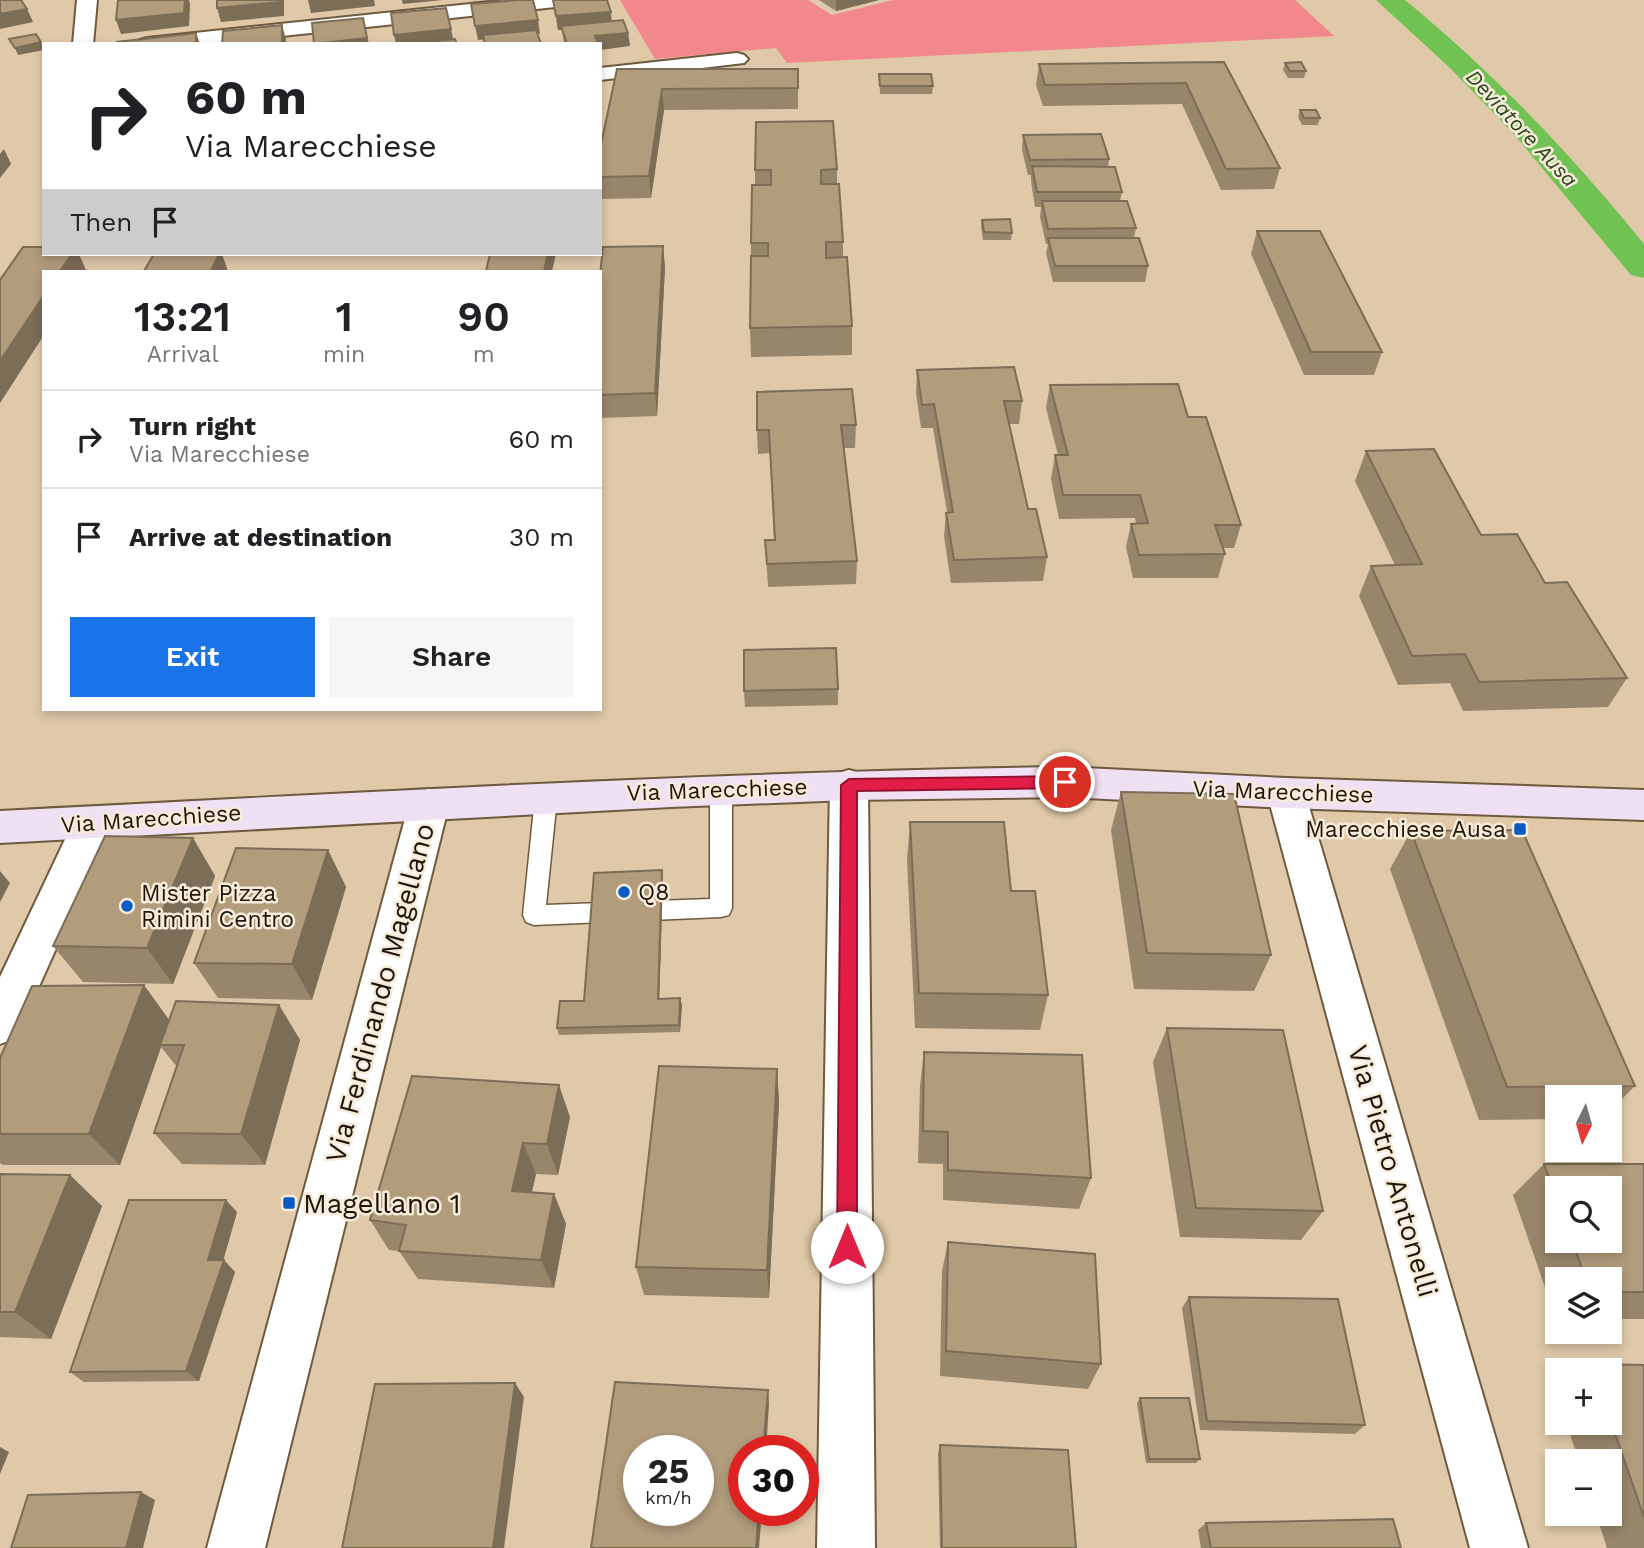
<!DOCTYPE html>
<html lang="en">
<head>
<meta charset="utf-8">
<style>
  :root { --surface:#fff; --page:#f6f6f6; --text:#202124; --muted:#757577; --line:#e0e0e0; --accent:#1a73e8 }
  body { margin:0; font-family:"Work Sans",sans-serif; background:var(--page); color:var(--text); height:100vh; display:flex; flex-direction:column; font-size:26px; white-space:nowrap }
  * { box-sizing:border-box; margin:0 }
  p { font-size:23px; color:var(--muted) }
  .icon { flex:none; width:38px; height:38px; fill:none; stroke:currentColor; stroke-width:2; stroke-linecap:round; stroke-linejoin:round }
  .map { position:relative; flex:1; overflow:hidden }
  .panel { position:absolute; left:42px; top:270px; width:560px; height:441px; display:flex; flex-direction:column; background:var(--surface); border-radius:0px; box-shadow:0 4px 10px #0003 }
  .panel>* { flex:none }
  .hud { position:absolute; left:42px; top:42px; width:560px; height:214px; border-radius:0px; box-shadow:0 4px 10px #0003; background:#fff; color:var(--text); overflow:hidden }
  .needle { width:46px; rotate:185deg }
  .buttons { position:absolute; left:1545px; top:1085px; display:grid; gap:14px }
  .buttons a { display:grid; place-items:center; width:77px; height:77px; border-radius:0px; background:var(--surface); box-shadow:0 4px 10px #0003; font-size:35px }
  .speed { position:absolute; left:623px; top:1435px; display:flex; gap:14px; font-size:35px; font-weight:700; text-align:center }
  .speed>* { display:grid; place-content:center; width:91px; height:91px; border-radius:50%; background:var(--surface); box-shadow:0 4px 10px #0003; line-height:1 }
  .speed small { font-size:18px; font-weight:400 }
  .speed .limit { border:10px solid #d22; background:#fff; color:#111 }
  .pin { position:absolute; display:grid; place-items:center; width:60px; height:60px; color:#fff; margin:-30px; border:4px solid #fff; border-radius:50%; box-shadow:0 2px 7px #0007 }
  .me { position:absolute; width:77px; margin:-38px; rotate:0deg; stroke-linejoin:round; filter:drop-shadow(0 0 5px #0008) }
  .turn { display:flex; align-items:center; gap:24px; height:147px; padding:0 28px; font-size:32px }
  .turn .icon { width:91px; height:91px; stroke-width:2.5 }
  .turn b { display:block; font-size:49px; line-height:60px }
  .then { display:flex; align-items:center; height:66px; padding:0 28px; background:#0003; gap:14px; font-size:26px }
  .eta { display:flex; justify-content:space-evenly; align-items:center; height:119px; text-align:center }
  .eta b { font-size:42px; font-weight:600; line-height:49px }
  .action { display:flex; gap:14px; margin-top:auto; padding:14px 28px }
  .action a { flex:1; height:80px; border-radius:0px; background:var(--accent); color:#fff; font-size:28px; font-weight:600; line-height:80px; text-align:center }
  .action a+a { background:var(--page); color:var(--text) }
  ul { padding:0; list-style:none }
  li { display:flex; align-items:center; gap:21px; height:98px; padding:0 28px; border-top:2px solid var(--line) }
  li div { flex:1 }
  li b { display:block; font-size:26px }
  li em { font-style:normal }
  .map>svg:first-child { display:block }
  .green { fill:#f3888c }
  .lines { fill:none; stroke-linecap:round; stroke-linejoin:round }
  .canal { fill:#70c252; fill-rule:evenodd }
  .service-casing { stroke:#6e5a3c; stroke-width:3 }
  .minor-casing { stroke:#6e5a3c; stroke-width:4 }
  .secondary-casing { stroke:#6e5a3c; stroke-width:4 }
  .service { fill:#fff; fill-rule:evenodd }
  .minor { fill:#fff; fill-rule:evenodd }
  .secondary { fill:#efe0f4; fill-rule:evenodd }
  .wall { fill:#98866b; fill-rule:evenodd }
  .shaded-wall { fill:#7c6d57 }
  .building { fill:#b19c7c; stroke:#7c6d57; stroke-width:2; fill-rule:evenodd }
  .route { fill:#e11d48; stroke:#92132f; stroke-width:2 }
  .poi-dot { fill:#095cc6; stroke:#f7ebda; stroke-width:2.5 }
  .labels { text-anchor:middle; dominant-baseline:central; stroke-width:5; stroke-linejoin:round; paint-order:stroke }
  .far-water-label { font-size:21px; font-style:italic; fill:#27481c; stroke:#f7ebda }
  .street-label { font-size:23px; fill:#1e160a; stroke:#f7ebda }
  .poi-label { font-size:23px; fill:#1e160a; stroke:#f7ebda; text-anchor:start }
  .near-street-label { font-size:28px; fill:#1e160a; stroke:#f7ebda }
  .near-poi-label { font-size:28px; fill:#1e160a; stroke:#f7ebda; text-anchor:start }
</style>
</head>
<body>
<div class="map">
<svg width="1644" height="1548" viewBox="0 0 1644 1548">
  <rect width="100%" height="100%" fill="#dfc9a8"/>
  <path class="green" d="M620 0H808L832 15 893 0H1295L1334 36 787 63 776 48 655 59Z"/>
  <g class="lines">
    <path class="canal" d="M1376 0H1405C1494 73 1572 155 1644 244V278L1631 275 1513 133 1449 67Z"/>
    <g class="service-casing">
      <path id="service" d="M721 782 728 784 732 790V908L729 915 721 917 534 925 526 922 523 915 535 798 538 792 546 790 554 792 557 798 546 905 710 899V790L714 784Z"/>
    </g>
    <g class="minor-casing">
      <path id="minor" d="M77 0H97L93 44H73Z
        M508 0H575L572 4 565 6 208 44H137L140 40 147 38Z
        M737 53 744 55 748 59 744 63 600 80V68Z
        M849 770 863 774 868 785 875 1548H817L830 785 835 774Z
        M1286 778 1300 782 1305 793 1528 1548H1470L1267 793 1272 782Z
        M429 789 443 793 449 804 265 1548H207L409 804 415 793Z
        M92 807 106 812 112 823 16 1038 0 1044V977L78 812Z"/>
    </g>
    <g class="secondary-casing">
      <path id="secondary" d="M1065 767 1286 778 1644 790V820L1286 808 1065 797 849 800 671 807 0 843V811C355 793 710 772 1065 767Z"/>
    </g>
    <use href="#service" class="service"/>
    <use href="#minor" class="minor"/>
    <use href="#secondary" class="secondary"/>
  </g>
  <path class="wall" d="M553 0 612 21 628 33 630 46 600 44H564L562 30H558Z
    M819 0H879L836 11Z
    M1224 62 1280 168 1274 189 1221 190 1182 104 1043 106 1036 85 1039 64Z
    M1285 63 1306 71 1304 78H1288L1283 70Z
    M617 69H798V109L664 110 651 198 600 199V149Z
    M879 74 933 86 932 94H880Z
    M1300 110 1320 118 1318 125H1302L1298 117Z
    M1023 135 1109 159 1108 167 1122 192 1120 201 1136 228 1134 238 1148 266 1145 282H1053L1046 253 1048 244H1046L1040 217 1041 207H1035L1031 181V175H1028L1022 150Z
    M837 169V184L843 242V257L852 326V355L751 357 750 328 751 243 755 185V170Z
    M982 220 1012 233 1011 240H983L981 227Z
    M1257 231 1382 352 1374 375H1304L1251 254Z
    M663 246 665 268 657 416 600 418V275Z
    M917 370 1022 401 1019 424H1009L1028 509 1047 557 1043 581 951 583 944 536 946 513 947 512 933 428H921L916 393Z
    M1050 385 1188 417 1241 525 1234 548H1223L1225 554 1218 578H1133L1126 547 1131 524H1136L1135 518 1059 519 1051 479 1055 455H1058L1046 408Z
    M856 425 855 448H844L857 561 856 584 768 587 765 540H774L770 453 758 454 757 430Z
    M1366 451 1545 583 1627 678 1608 707 1463 711 1450 683 1398 685 1359 596 1371 566 1395 565 1355 481Z
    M838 689V705L745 707 744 691Z
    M1121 792 1271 955 1254 991 1134 989 1111 830Z
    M910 822 1011 891 1048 995 1040 1030 915 1028 907 860Z
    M1411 831 1635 1086 1610 1111V1097H1558V1119L1479 1120 1390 869Z
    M193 838 215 876 173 984 83 982 53 946Z
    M328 850 346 887 312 1000 218 998 194 963Z
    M663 878 659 999 682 1005 680 1032 559 1035 557 1028 584 1001Z
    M279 1005 300 1040 265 1165 182 1164 154 1133 177 1067 161 1047 120 1165H3L0 1163V1058L169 1019Z
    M1167 1028 1323 1211 1301 1240 1180 1237 1153 1062Z
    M924 1052 1091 1178 1079 1209 943 1200V1164L918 1163 920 1086Z
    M777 1069 779 1102 769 1298 644 1295 636 1267Z
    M570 1117 558 1175 536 1174 532 1192 554 1194 566 1224 554 1288 418 1279 399 1251 389 1250 370 1220Z
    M1544 1164H1644V1319H1610V1279H1558V1319H1556L1513 1195ZM1558 1188 1610 1241H1558Z
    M0 1174 102 1206 51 1339 0 1337Z
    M237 1212 223 1260 235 1272 199 1381 84 1382 70 1372Z
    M948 1242 1101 1364 1088 1389 940 1376 942 1271Z
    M1189 1297 1365 1425 1355 1434 1200 1430 1182 1308Z
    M1591 1364 1644 1365V1548H1607L1596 1514H1610V1461H1579L1566 1423H1610V1370H1582Z
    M1140 1398 1200 1459 1196 1463H1146L1137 1403Z
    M940 1445 1076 1548H940L938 1454Z
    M1206 1523 1401 1548H1201L1198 1530Z"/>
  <path class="shaded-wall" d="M185 0H189L190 4 189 26 121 34 116 20Z
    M280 0H284V16L221 22 217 8Z
    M308 0H374L375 6 311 13Z
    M402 0H443L403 4Z
    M836 0H879L836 11Z
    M27 9 33 22 0 29V14Z
    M611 12 612 26H561L562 30H558L556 16Z
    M363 18 369 44H319Z
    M538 20 540 34 478 40 475 26Z
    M282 25 286 39V44H282Z
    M451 29 454 43 396 44 394 35Z
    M196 33 200 44H196Z
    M628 33 630 46 600 50V44H596L595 36Z
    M41 42 44 50 18 55 15 48Z
    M662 89 664 110 651 198 649 176Z
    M4 149 11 164 0 178V154Z
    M663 246 665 268 657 416 655 393Z
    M72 254H79L86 270 85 271H60Z
    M219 254H222L228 271H211Z
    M548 254H556L552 271H544Z
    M44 295V335L0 403V361Z
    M193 838 215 876 173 984 147 948Z
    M328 850 346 887 312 1000 292 964Z
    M662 870 663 878 659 1006 658 999Z
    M0 871 10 883 0 902Z
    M144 985 170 1021 160 1045 161 1047 120 1165 89 1134Z
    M680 998 682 1005 680 1032 679 1025Z
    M279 1005 300 1040 265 1165 241 1134Z
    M777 1069 779 1102 769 1298 767 1270Z
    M559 1085 570 1117 558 1175 547 1144Z
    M523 1143 536 1174 525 1221 512 1191Z
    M70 1175 102 1206 51 1339 15 1312Z
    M554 1194 566 1224 554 1288 541 1260Z
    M226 1200 237 1212 220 1272 208 1260Z
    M224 1260 235 1272 199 1381 186 1371Z
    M515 1383 524 1397 504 1548H493Z
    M768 1390 769 1404 766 1451H763Z
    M0 1447 9 1452 0 1474Z
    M141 1492 155 1500 143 1548H126Z
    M759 1510H762L759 1548H756Z"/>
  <path class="building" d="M0 0H21L27 9 0 14Z
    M118 0H185L184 13 116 20Z
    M217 0H280V2L217 8Z
    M518 0H533L538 20 475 26 471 4Z
    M553 0H607L611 12 556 16Z
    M446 8 451 29 394 35 391 13Z
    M363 18 367 38 314 44 312 23Z
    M623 20 628 33 595 36 598 44H567L561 26Z
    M282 25V44H222L223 31Z
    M536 30 541 44H485L483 35Z
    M196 33V44H117V42Z
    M36 34 41 42 15 48 9 39Z
    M455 39 457 44H410Z
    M1224 62 1280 168 1226 169 1186 83 1045 85 1039 64Z
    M1301 62 1306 71H1290L1285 63Z
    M617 69H798V88L662 89 649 176 600 177V149Z
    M879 74H931L933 86H880Z
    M1300 110H1316L1320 118H1304Z
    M833 121 837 169 821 170V184H839L843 242H826V258L847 257 852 326 750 328 751 256H768V243H751L752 185H771V170H755L756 122Z
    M1101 134 1109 159 1030 160 1023 135Z
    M1032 166 1115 167 1122 192H1037Z
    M1042 201H1127L1136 228 1048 229Z
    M1010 219 1012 233 984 232 982 220Z
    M1257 231H1320L1382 352H1311Z
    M1048 238H1139L1148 266H1055Z
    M663 246 655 393 600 395V275L603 247Z
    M23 247H44V254H72L60 271H44V295L0 361V280Z
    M154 254H219L211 271H144Z
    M490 254H548L544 271H486Z
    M1014 367 1022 401H1004L1028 509H1036L1047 557 954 560 946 513 953 512 934 404 922 405 917 370Z
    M1178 384 1188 417H1206L1241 525H1215L1225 554 1139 555 1131 524 1148 523 1140 495H1063L1055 455H1068L1050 385Z
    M852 389 856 425H841L857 561 767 564 765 540H775L769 430H757V392Z
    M1434 449 1481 535 1517 534 1545 583 1567 582 1627 678 1479 682 1465 654 1412 656 1371 566 1422 564 1366 451Z
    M836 648 838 689 744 691V650Z
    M1121 792 1234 794 1271 955 1147 953Z
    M910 822H1004L1011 891H1035L1048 995 919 993Z
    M1522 830 1635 1086 1507 1087 1411 831Z
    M105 836 193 838 147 948 53 946Z
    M236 848 328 850 292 964 194 963Z
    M662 870 658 999 680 998 679 1025 557 1028 560 1001H584L594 873Z
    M144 985 89 1134H0V1058L32 986Z
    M176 1001 279 1005 241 1134 154 1133 184 1045H160Z
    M1167 1028 1283 1030 1323 1211 1196 1208Z
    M924 1052 1082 1055 1091 1178 948 1170V1132L923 1131Z
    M659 1066 777 1069 767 1270 636 1267Z
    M412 1076 559 1085 547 1144 523 1143 512 1191 554 1194 541 1260 399 1251 406 1225 370 1220Z
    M1544 1164H1644V1292H1610V1279H1586L1572 1241H1610V1188H1558V1202Z
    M0 1174 70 1175 15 1312H0Z
    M129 1200H226L208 1260H224L186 1371 70 1372Z
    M948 1242 1095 1254 1101 1364 946 1351Z
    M1189 1297 1338 1299 1365 1425 1207 1421Z
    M1591 1364 1644 1365V1517L1610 1419V1370H1593Z
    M615 1382 768 1390 763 1451H744V1510H759L756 1548H591ZM639 1451H698V1510H639Z
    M515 1383 493 1548H342L375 1384Z
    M1140 1398H1189L1200 1459H1149Z
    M940 1445 1068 1450 1076 1548H942Z
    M141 1492 126 1548H11L28 1495Z
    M1393 1519 1401 1548H1211L1206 1523Z"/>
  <path class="route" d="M1065 776 1073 782 1065 788 857 791V1247L854 1254 847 1257 840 1254 837 1247 841 785 849 779Z"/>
  <g class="poi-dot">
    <rect x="1513" y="822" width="14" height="14" rx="3.5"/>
    <circle cx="624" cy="892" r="7"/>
    <circle cx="127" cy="906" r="7"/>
    <rect x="282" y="1196" width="14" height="14" rx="3.5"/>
  </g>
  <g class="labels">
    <g class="far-water-label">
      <text transform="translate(1522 128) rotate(47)">Deviatore Ausa</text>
    </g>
    <g class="street-label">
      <text transform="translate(717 790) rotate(-2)">Via Marecchiese</text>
      <text transform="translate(1283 792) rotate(2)">Via Marecchiese</text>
      <text transform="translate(151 819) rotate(-4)">Via Marecchiese</text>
    </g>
    <g class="poi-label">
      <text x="1506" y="829" text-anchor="end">Marecchiese Ausa</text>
      <text x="638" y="892">Q8</text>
      <text x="141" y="893">Mister Pizza<tspan x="141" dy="26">Rimini Centro</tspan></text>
    </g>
    <g class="near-street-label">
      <text transform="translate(380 993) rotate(-75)">Via Ferdinando Magellano</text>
      <text transform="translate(1393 1171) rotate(74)">Via Pietro Antonelli</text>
    </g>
    <g class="near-poi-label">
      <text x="303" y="1203">Magellano 1</text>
    </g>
  </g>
</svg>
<div class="buttons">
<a><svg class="needle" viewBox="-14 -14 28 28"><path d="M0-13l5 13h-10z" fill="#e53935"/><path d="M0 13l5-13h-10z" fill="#757577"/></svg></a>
<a><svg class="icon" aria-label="search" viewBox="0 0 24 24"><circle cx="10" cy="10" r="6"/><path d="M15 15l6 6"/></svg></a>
<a><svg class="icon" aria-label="layers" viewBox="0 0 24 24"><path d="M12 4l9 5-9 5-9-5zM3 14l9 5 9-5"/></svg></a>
<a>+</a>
<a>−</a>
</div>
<div class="speed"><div>25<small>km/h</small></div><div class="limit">30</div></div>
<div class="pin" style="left:1065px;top:782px;background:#d93025"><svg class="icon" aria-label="arrive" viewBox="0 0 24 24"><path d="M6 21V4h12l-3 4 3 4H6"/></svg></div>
<svg class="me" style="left:847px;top:1247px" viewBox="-20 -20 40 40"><circle r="19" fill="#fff"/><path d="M0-13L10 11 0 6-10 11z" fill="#e11d48"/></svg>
<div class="hud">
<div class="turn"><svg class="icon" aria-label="right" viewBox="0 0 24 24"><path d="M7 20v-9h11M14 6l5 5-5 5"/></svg><div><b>60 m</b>Via Marecchiese</div></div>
<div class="then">Then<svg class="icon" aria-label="arrive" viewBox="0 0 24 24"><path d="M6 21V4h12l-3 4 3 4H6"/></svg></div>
</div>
<section class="panel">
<div class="eta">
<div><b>13:21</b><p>Arrival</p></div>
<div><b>1</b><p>min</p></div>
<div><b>90</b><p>m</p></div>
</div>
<ul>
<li><svg class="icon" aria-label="right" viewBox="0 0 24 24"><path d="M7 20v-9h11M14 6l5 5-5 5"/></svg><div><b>Turn right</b><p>Via Marecchiese</p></div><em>60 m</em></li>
<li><svg class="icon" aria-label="arrive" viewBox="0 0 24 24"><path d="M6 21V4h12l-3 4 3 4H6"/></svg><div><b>Arrive at destination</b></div><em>30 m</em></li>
</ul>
<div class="action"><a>Exit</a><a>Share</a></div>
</section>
</div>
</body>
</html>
